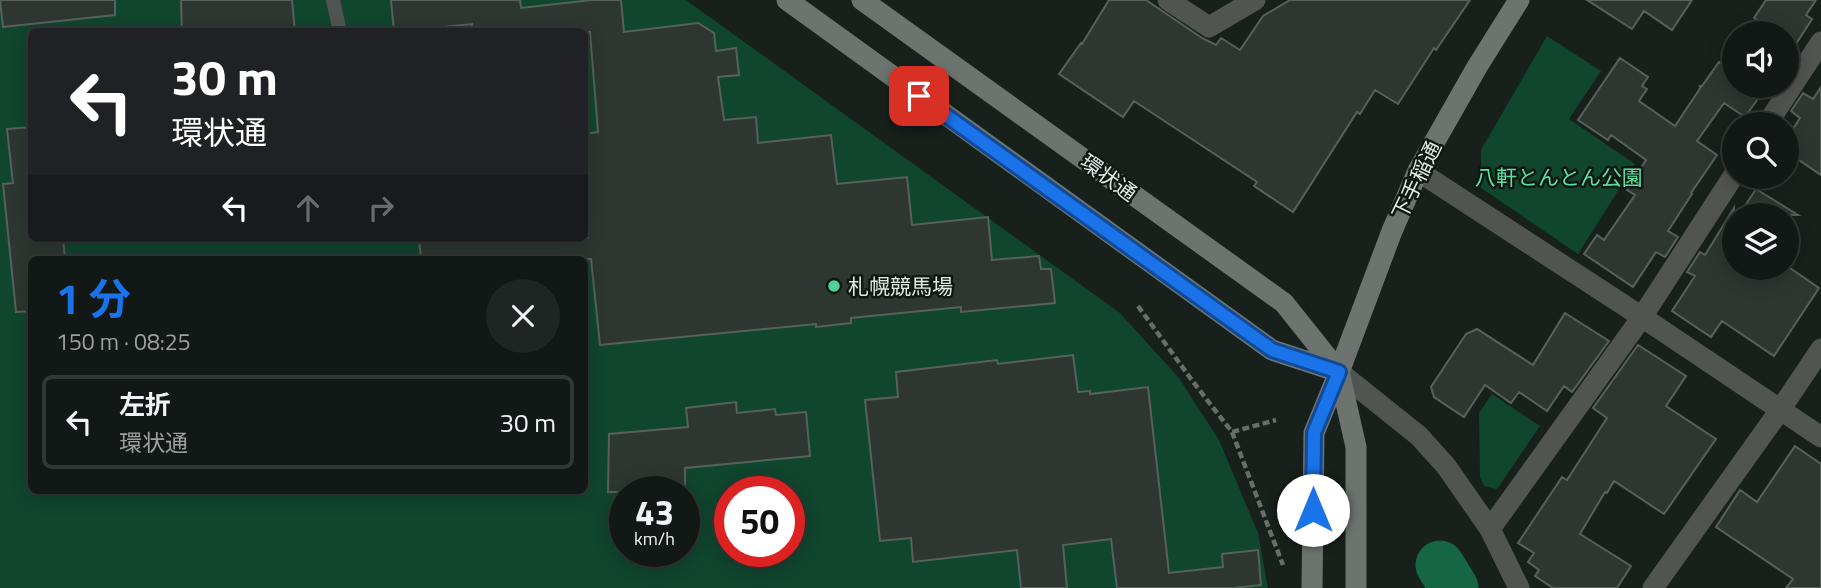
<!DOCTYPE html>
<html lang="ja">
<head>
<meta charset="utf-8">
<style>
  :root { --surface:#121815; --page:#1f2522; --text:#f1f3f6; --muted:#9ca0a0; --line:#313734; --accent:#1a73e8 }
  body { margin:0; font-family:"Titillium Web","Noto Sans JP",sans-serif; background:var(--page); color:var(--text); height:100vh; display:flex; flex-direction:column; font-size:26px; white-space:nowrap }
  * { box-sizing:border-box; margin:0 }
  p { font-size:23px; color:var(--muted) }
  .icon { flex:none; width:38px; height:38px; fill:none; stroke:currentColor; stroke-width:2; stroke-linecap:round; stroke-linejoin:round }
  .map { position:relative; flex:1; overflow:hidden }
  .panel { position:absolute; left:28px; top:256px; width:560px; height:238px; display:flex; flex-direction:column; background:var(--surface); border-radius:10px; box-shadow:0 4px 18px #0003,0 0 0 2px var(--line) }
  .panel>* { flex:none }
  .guide { position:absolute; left:28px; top:28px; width:560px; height:214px; border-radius:10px; box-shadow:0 4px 18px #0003,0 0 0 2px var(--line); background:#202124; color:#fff; overflow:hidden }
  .tools { position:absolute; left:1722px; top:21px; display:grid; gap:14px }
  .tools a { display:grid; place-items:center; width:77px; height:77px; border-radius:50%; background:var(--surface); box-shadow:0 4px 18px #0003,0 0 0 2px var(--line); font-size:35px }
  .speed { position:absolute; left:609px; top:476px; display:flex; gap:14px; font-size:35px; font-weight:700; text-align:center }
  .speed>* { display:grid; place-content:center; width:91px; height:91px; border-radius:50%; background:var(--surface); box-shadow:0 4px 18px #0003,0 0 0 2px var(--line); line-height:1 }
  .speed small { font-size:18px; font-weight:400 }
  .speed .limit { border:10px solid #d22; background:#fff; color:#111 }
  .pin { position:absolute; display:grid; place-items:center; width:60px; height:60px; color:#fff; margin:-30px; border-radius:14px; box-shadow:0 4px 10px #0006 }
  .me { position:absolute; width:77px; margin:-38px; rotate:0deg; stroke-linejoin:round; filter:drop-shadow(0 0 5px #0008) }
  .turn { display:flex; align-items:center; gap:24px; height:147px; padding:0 28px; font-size:32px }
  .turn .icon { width:91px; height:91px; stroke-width:2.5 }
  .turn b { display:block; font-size:49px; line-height:60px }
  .lanes { display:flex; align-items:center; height:66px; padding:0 28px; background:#0003; justify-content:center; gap:35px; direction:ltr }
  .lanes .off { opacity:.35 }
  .round { display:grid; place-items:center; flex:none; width:74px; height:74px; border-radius:37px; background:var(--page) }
  .overview { display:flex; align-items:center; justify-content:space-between; height:119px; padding:0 28px }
  h1 { font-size:42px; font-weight:700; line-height:52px; color:var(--accent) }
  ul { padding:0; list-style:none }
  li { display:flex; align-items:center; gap:21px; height:94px; margin:0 14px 10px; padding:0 14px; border:4px solid var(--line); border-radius:10px }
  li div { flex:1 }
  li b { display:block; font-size:26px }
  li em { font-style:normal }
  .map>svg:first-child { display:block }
  .green { fill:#10452e; fill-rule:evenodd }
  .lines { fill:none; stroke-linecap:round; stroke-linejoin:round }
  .river { stroke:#156644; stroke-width:49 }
  .building { fill:#2d3631; stroke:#57615b; stroke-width:2 }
  .path { stroke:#676e6a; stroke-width:4.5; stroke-dasharray:7 3.5; stroke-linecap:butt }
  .lane { stroke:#515552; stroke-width:14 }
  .street { stroke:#515552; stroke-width:21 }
  .secondary { stroke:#6d7470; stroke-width:21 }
  .route-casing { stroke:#114b97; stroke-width:18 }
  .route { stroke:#1a73e8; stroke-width:12 }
  .poi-dot { fill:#51d397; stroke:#0f1713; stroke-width:2.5 }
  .labels { text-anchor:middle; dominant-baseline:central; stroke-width:5; stroke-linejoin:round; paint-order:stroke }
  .street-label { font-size:21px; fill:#e1e7e4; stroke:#0f1713 }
  .park-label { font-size:21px; fill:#5be0a2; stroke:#0f1713 }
  .poi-label { font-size:21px; fill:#e1e7e4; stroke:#0f1713; text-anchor:start }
</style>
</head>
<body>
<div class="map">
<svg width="1821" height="588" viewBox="0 0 1821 588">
  <rect width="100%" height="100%" fill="#18201c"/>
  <path class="green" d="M0 0H686L1120 313 1179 378 1219 440 1258 533 1268 588H0ZM32 32H584V238H32ZM32 259H584V490H32ZM625 492H684V551H625ZM730 492H789V551H730Z
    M1547 36 1601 71 1569 119 1635 164 1578 254 1481 188V150Z
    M1492 394 1540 426 1497 489 1484 486 1480 477 1479 413Z"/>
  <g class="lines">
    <path class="river" d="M1440 565 1454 588"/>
  </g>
  <path class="building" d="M0 0H115V15L3 27Z
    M181 0H292L295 32H182Z
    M391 0H520L521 8 592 0H621L624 32 698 23 714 33 716 51 736 48 739 75 718 77 724 120 756 117 758 143 831 135 837 184 907 177 912 225 988 217 992 260 1039 256 1041 269H1051L1055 303 961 312V307L851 318V323L816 327V324L600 345 591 259H421L419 238H588L584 201V134L598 132 590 32H472V24L394 32Z
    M1109 0H1146L1202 38 1216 45 1221 38 1240 50 1263 16 1290 0H1470L1436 50 1434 48 1398 104 1375 90 1360 114 1357 112 1293 212 1254 186 1257 182 1134 101 1123 117 1059 74 1081 43 1082 44Z
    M1587 0H1692L1672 30 1644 11 1632 29Z
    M1766 0H1816L1806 15 1812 19 1787 58V33H1755L1762 23 1754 18Z
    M1620 58 1648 77 1642 86 1647 89 1639 101 1675 126 1701 87 1699 86H1702L1719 62 1734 73V86H1767L1745 117 1724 103 1697 141 1717 155 1691 193 1692 194 1668 231 1678 237 1665 257 1656 252 1633 287 1584 254 1597 235 1604 240 1635 195 1627 190 1646 160 1611 135 1608 140 1578 120Z
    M1821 87V175L1787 152V138L1800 118 1791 111 1803 93 1813 99Z
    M32 127V238H63L65 259H32V311L16 312 3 184 13 183 7 129Z
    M1756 189 1798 215H1739Z
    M1734 208V268H1790L1819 288 1774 356 1722 321 1711 337 1672 311 1695 276 1687 272 1700 252 1705 255Z
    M1565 313 1609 341 1572 392 1564 386 1547 411 1519 392 1511 403 1485 385 1464 417 1434 397 1431 387 1466 334 1477 329 1533 365Z
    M1638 345 1686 376 1666 406 1716 439 1664 514 1614 481 1607 493 1605 492 1580 534 1631 566 1617 588H1553L1535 576 1539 570 1528 562 1534 553 1518 543 1562 477 1567 480 1607 418 1593 408Z
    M1073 355 1078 392 1090 391V394L1148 387 1169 573 1223 567 1222 554 1258 550 1261 585 1233 588H1117L1111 539 1063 545 1067 588H1021L1017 550 913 562 911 538 880 541 865 400 898 397 896 372 997 360 998 364Z
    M736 402 737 413 775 409 776 415 806 412 810 456 685 468V492H608L609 434 688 427 686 408Z
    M1795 446 1821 464V588H1786L1793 579 1716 527 1740 490 1757 502Z"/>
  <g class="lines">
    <path class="path" d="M1138 306 1194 383 1232 432 1276 420
      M1232 432 1283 565"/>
    <path class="lane" d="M333 0 340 32"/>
    <path class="street" d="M1168 0 1209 27 1255 0
      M1767 124 1821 42
      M1418 171 1642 317 1821 437
      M1339 372 1419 436 1446 466 1490 529 1519 588
      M1490 529 1642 317 1734 175
      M1653 588 1780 410 1821 349"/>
    <path class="secondary" d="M787 0 1272 350 1339 372
      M862 0 1284 303 1339 372 1356 447V588
      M1312 588 1314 433 1339 372 1392 231 1418 171 1477 67 1519 0"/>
  </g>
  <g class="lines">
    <g class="route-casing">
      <path id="route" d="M919 96 1272 350 1339 372 1314 433 1313 510"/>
    </g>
    <use href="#route" class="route"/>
  </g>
  <circle class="poi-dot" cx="834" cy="286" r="7"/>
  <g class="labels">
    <g class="street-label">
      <text transform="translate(1109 177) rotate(36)">環状通</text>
      <text transform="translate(1416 180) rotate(-64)">下手稲通</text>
    </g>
    <g class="park-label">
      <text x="1559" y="177">八軒とんとん公園</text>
    </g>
    <g class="poi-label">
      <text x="848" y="286">札幌競馬場</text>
    </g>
  </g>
</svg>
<div class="tools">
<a><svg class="icon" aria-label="sound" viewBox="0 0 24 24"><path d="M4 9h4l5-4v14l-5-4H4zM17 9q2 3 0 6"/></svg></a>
<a><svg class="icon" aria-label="search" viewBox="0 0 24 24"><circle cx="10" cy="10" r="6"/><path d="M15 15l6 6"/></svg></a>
<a><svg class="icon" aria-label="layers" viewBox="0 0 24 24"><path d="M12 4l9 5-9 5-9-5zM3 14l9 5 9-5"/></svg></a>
</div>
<div class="speed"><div>43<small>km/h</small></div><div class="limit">50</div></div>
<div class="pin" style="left:919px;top:96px;background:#d93025"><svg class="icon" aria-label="arrive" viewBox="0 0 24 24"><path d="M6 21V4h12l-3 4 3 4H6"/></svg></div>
<svg class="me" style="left:1313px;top:510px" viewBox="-20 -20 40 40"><circle r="19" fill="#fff"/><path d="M0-13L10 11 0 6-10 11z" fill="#1a73e8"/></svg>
<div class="guide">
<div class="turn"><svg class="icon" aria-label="left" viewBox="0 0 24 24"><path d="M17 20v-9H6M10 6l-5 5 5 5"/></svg><div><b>30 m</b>環状通</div></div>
<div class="lanes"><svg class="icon" aria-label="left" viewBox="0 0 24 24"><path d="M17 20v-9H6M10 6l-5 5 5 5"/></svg><svg class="icon off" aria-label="ahead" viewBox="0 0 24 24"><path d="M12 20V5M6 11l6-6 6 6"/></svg><svg class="icon off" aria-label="right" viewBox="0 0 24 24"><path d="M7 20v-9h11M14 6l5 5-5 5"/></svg></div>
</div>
<section class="panel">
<div class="overview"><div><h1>1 分</h1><p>150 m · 08:25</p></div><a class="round"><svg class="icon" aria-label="close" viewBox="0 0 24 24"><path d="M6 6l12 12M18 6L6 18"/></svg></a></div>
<ul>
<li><svg class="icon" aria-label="left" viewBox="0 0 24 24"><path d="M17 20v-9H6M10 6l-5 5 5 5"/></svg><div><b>左折</b><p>環状通</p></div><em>30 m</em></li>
</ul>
</section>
</div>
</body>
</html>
